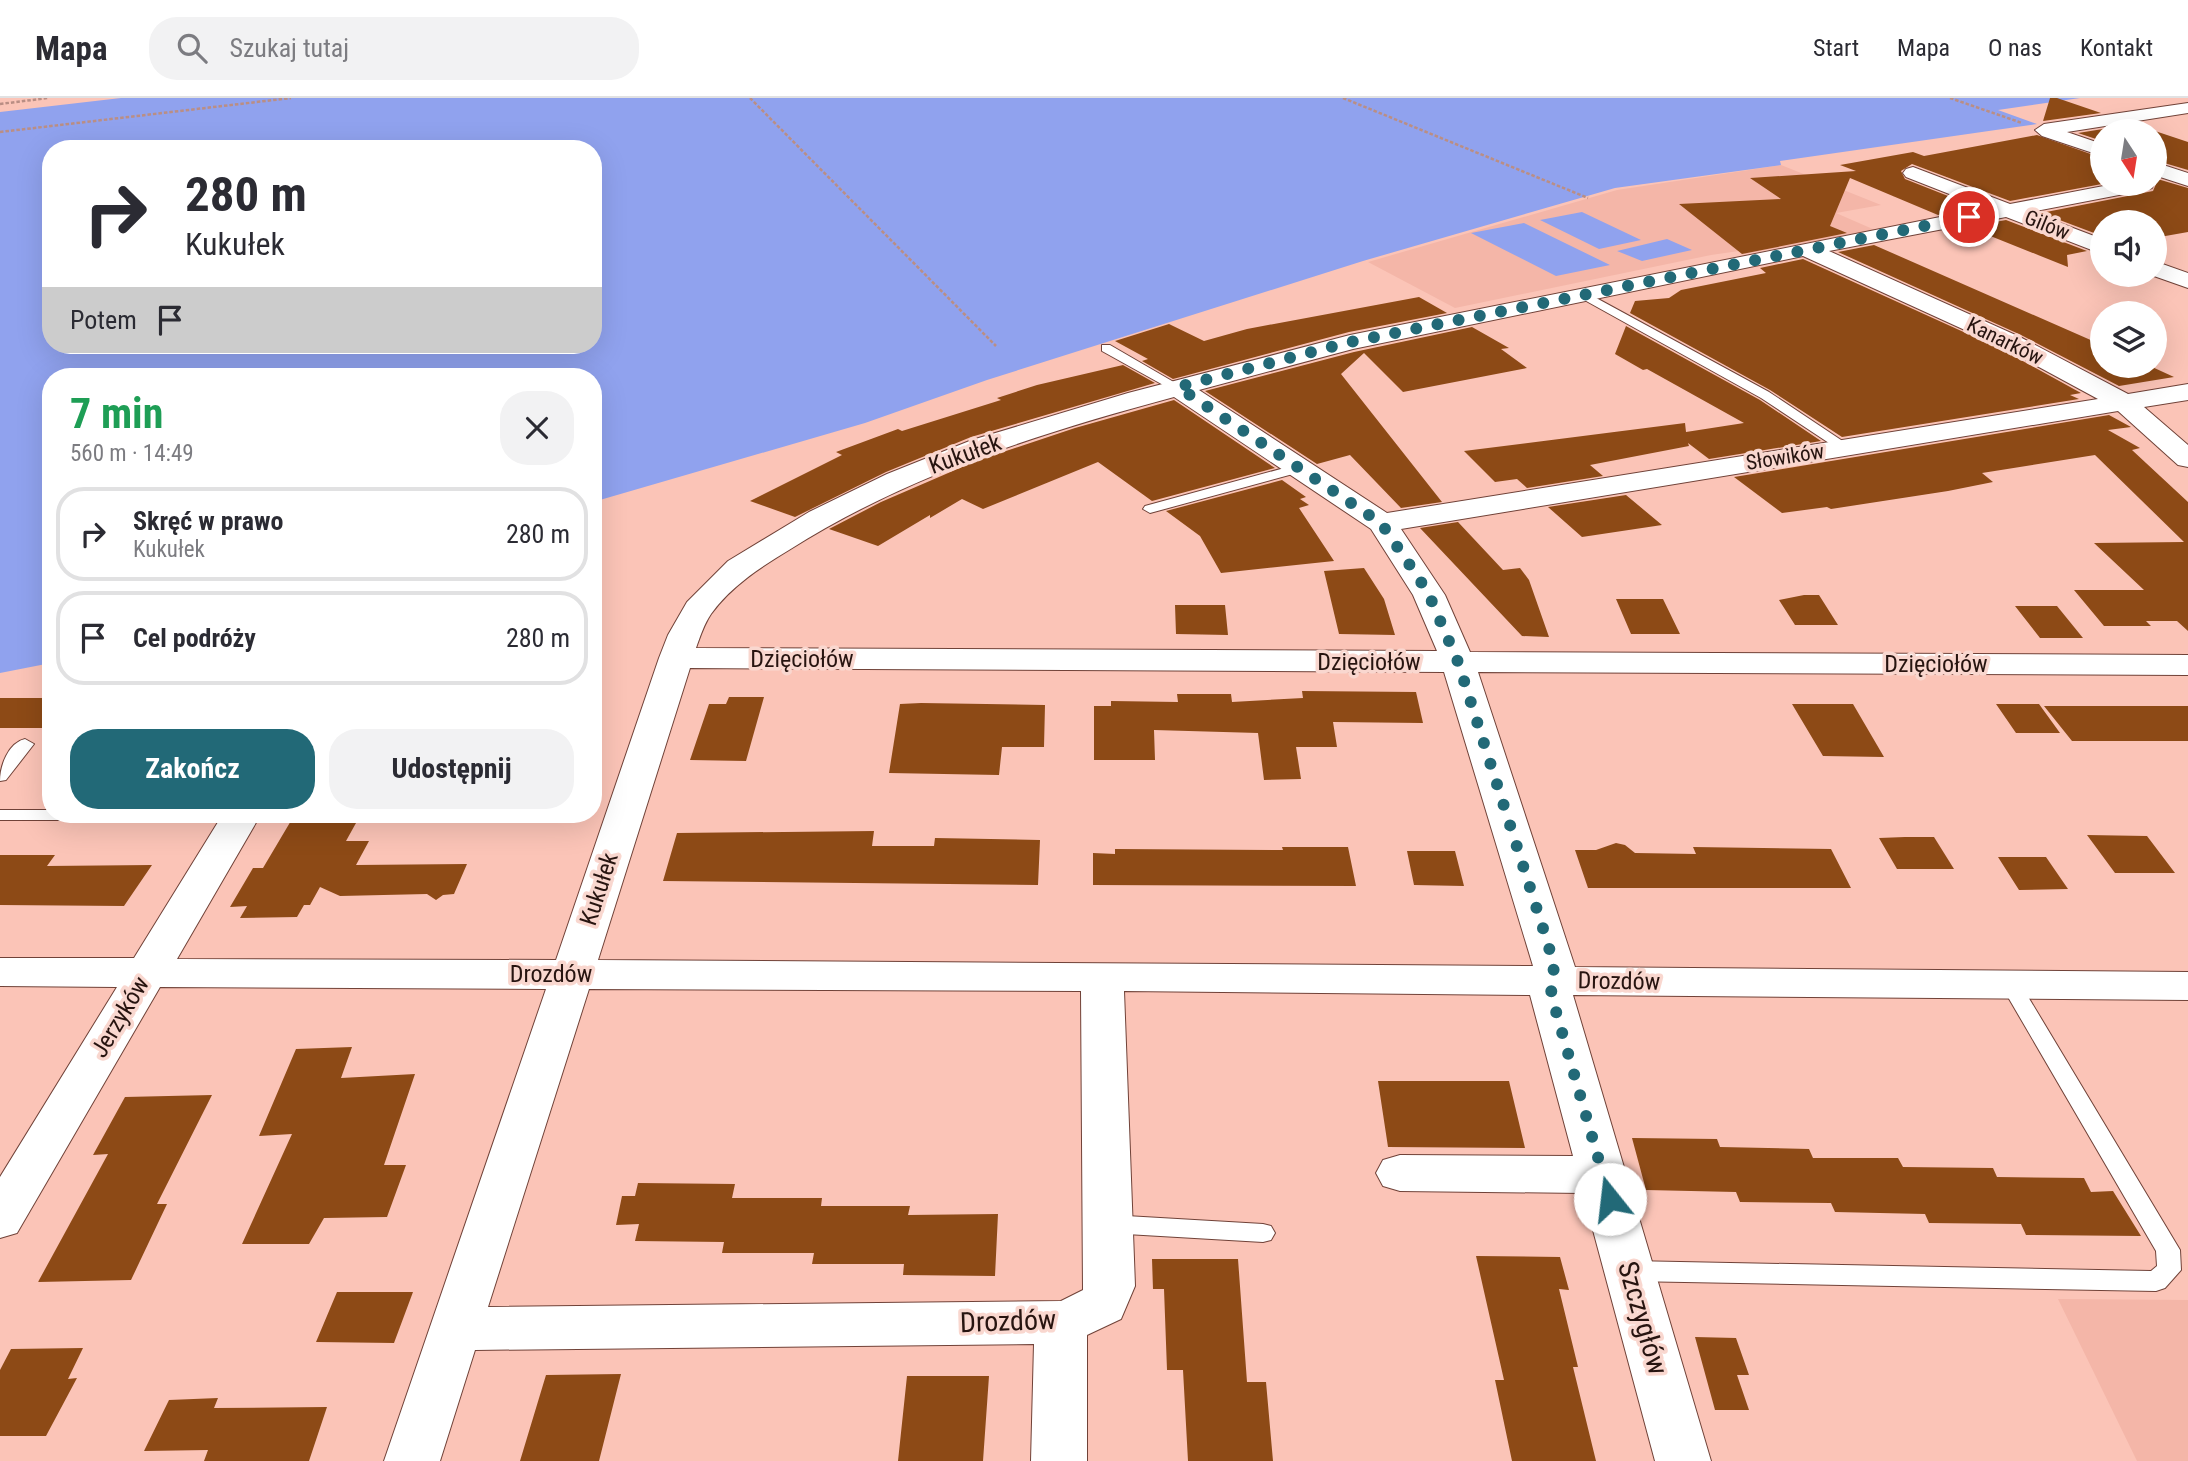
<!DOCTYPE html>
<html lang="pl">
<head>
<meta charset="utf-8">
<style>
  :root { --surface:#fff; --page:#f2f2f3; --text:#2b2b33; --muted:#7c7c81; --line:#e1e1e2; --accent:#226977 }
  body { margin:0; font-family:"Roboto Condensed",sans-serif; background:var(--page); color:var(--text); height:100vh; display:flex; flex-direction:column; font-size:26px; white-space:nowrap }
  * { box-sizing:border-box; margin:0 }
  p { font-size:23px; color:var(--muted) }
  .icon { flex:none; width:38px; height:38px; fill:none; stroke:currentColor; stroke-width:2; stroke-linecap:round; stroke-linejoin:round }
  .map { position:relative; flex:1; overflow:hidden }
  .drawer { position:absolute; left:42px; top:270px; width:560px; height:455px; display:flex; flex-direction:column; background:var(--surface); border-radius:28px; box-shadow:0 7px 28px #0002 }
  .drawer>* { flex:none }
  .guide { position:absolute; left:42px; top:42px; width:560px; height:214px; border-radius:28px; box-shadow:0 7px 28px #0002; background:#fff; color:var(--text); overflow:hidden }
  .needle { width:46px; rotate:168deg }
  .controls { position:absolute; left:2090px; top:21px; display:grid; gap:14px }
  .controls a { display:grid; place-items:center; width:77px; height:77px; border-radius:50%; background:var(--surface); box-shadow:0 7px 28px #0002; font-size:35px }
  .pin { position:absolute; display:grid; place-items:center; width:60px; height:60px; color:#fff; margin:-30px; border:4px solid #fff; border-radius:50%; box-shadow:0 2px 7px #0007 }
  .me { position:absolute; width:77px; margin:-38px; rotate:344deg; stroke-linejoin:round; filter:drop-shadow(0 0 5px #0008) }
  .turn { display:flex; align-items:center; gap:24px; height:147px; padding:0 28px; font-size:32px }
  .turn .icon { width:91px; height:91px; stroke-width:2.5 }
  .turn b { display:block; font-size:49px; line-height:60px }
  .then { display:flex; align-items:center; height:66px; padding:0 28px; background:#0003; gap:14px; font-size:26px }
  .round { display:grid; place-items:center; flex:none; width:74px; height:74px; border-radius:28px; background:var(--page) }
  .overview { display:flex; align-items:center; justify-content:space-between; height:119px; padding:0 28px }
  h1 { font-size:42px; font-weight:700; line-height:52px; color:#1e9e55 }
  .action { display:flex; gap:14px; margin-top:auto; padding:14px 28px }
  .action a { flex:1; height:80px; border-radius:28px; background:var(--accent); color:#fff; font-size:28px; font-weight:700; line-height:80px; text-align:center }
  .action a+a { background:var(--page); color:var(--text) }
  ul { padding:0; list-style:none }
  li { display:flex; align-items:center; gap:21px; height:94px; margin:0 14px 10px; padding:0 14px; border:4px solid var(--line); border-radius:28px }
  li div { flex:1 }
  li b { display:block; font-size:26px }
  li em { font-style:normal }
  header { display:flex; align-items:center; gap:42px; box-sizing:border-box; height:98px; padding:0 35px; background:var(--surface); border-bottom:2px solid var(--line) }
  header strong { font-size:33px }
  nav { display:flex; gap:38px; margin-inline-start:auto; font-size:24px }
  .search { width:490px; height:63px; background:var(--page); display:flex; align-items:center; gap:18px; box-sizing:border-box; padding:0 24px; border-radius:28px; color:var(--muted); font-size:26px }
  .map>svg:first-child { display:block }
  .built { fill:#f4b6a8 }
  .green { fill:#90a2ee; fill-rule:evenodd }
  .building { fill:#8d4a16 }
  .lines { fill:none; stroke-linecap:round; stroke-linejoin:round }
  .service-casing { stroke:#704238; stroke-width:2 }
  .minor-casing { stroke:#704238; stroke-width:2 }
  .path { stroke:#ba8e84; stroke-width:2.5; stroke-dasharray:3.5 2; stroke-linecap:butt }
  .service { fill:#fff; fill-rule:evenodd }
  .minor { fill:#fff; fill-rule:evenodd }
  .route { stroke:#226977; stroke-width:12; stroke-dasharray:0 21.6 }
  .labels { text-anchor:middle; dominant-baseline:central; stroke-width:7; stroke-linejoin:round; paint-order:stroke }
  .far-street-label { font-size:21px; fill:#271410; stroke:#f9d7cf }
  .street-label { font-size:24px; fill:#271410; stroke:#f9d7cf }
  .near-street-label { font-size:28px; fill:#271410; stroke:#f9d7cf }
</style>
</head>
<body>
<header>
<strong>Mapa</strong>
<div class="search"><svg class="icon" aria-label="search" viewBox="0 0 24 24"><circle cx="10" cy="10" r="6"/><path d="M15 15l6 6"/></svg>Szukaj tutaj</div>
<nav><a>Start</a><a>Mapa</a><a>O nas</a><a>Kontakt</a></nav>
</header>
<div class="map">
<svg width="2188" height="1363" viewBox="0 0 2188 1363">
  <rect width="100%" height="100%" fill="#fbc4b7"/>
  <path class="built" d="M1781 67 1881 107 1836 115 1875 132 1745 156 1739 153 1711 157 1455 210 1368 164 1617 92Z
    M2058 1201 2188 1202V1363H2137Z"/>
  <path class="green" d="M121 0H2080L1998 12 2037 26 1780 63 1781 67 1615 90 1363 163 987 282 865 325 593 404V278H51V565L0 575V14ZM51 51H593V247H51Z
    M1582 114 1641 142 1599 151 1540 122Z
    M1524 125 1610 167 1556 178 1471 135Z
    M1667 141 1692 152 1642 163 1617 153Z"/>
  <path class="building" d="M2050 0H2057L2101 15 2043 23Z
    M2134 26 2188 44V72L2154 62V33H2102V43L2078 35Z
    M2037 37 2102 60V86L2010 103 1912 66 1901 73 1905 81 1976 109 1938 117 1850 80 1830 128 1847 135 1742 156 1679 106 1781 101 1750 80 1856 73 1840 67 1913 54 1924 58Z
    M2154 80 2188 90V134L2154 140V124H2102V138L2041 115 2153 93 2156 86Z
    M2006 122 2087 153 2067 157 2068 169 1968 129Z
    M1874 147 2102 247V268H2150L2174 279 2119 288 2021 237 1838 154Z
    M1803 161 2001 251 2081 295 2070 297 2079 301 1842 339 1770 292 1630 215 1635 203 1669 200 1681 192 1766 175 1760 170Z
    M1419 199 1447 215 1349 234 1173 281 1142 263 1148 261 1115 243 1169 226 1204 243 1247 231Z
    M1626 228 1760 302 1821 343 1709 361 1688 345 1689 348 1590 367 1603 378 1527 390 1517 381 1495 384 1464 353 1685 325 1686 334 1744 325 1647 271 1643 272 1615 256Z
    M1472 229 1509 250 1501 251 1527 270 1403 294 1364 255 1341 276 1442 404 1401 410 1350 357 1317 366 1205 293 1354 254Z
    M1123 267 1155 285 971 339 886 374 795 419 750 403 842 357 836 354 898 331 902 333 1001 302 997 300 1037 287Z
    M1174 302 1275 370 1152 403 1098 364 983 411 962 401 930 420V417L878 448 829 431 881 404 976 363 1075 330Z
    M2109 317 2131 329 2108 332 2140 350 2132 352 2188 404V533L2177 523H2146L2151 528H2104L2074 492H2144L2094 445 2184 444 2095 357 1982 375 1993 384 1948 393 1831 411 1827 409 1782 415 1734 379Z
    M1282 382 1306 399 1300 401 1309 407 1299 410 1334 463 1221 475 1200 438 1166 413Z
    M1626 397 1662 427 1582 439 1548 409Z
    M1458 424 1503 472 1520 470 1529 482 1549 539 1522 538 1420 430Z
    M1364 470 1384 501 1395 537 1339 536 1324 473Z
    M1804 497H1819L1838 527H1795L1779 502Z
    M1616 501H1663L1680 536H1631Z
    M1175 507H1225L1228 537 1176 536Z
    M2015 508H2057L2083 540H2040Z
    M1302 593 1416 594 1423 625 1333 624 1337 649H1296L1301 681 1264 682 1258 635 1154 632 1155 662H1094V608H1111V603L1178 604 1177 596H1231L1232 604 1303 600Z
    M729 599H764L746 663 690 662 709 606H726Z
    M0 600H51V630H0Z
    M921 605 1045 607 1044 649H1002L999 677 889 675 900 606Z
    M1792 606H1853L1884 659 1823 658Z
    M1996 606H2039L2060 635H2016Z
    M2044 608H2188V643H2072Z
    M295 716H361L346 743H369L356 767 467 766 454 796 443 797 436 802 427 796 340 798 320 789 310 807H304L297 819 240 820 247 808 230 809 253 770H263Z
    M874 733 872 748H934L935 740 1040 742 1038 787 663 783 677 735Z
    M2087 737 2147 738 2175 775H2115Z
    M1905 739H1934L1954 771H1897L1879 740Z
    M1616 745 1625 747 1635 755 1696 756 1693 749 1831 751 1851 790H1588L1575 752H1596Z
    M1282 749H1348L1356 788 1093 787V755L1115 756V751L1283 752Z
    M1407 753H1455L1464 788 1414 787Z
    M0 757H55L47 768 152 767 124 808 0 807Z
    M1998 759H2046L2068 791 2019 792Z
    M352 949 341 980 415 976 384 1067H406L387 1119 324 1120 309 1146H242L292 1036 259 1038 296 951Z
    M1378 983H1509L1525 1050 1388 1049Z
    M212 997 157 1106H167L131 1182 38 1184 108 1056 93 1057 125 999Z
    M1632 1040 1717 1041 1720 1049 1809 1051 1813 1060H1898L1903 1069 1993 1070 1997 1079 2084 1080 2091 1094 2113 1093 2141 1138 2026 1137 2021 1126 1929 1125 1925 1116 1835 1114 1831 1105 1740 1104 1736 1094 1646 1092Z
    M638 1085 735 1086 732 1100H822L821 1108H910L908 1117 998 1116 995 1178 903 1177 904 1166H812L814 1155H722L724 1144 635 1143 639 1126 616 1127 622 1098H635Z
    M1476 1158 1560 1159 1569 1192 1559 1191 1578 1269H1573L1596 1363H1512L1495 1282H1504Z
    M1152 1161H1238L1247 1284H1266L1273 1363H1188L1183 1272H1167L1164 1191H1153Z
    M337 1194H413L394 1245 316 1244Z
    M1695 1239 1736 1240 1749 1277H1737L1749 1312H1715Z
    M83 1250 68 1281 77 1280 46 1338H0V1272L11 1251Z
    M621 1276 599 1363H520L546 1277Z
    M907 1278H989L983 1363H898Z
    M218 1300 214 1310 327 1309 309 1363H204L208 1352 144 1353 169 1302Z"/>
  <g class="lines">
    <g class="service-casing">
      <path id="service" d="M1579 195H1587L1769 294 1853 350 1851 353H1841L1761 300 1579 199Z
        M1102 247H1110L1184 290 1182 293H1174L1102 253Z
        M1299 366 1306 370 1304 373 1150 415 1143 411 1145 408Z
        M25 641 34 646 6 682 0 683C0 668 8 645 25 641Z
        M0 712H51V716L250 717 241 722H0Z
        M2011 880 2018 882 2180 1152 2181 1172 2165 1190 2156 1193 1630 1183 1622 1180 1618 1173 1622 1166 1630 1163 2151 1173 2157 1168 2156 1153 2001 887 2004 882Z
        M1109 1117 1263 1126 1271 1128 1275 1135 1271 1142 1263 1144 1109 1135 1101 1132 1097 1126 1101 1120Z"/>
    </g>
    <g class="minor-casing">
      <path id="minor" d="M2188 5V15L2067 34 2102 46V58L2042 38 2035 32 2044 26Z
        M2154 64 2188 75V88L2154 77Z
        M1913 69 2010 106 2114 86 2154 85 2152 90 2145 92 2031 114 2102 141V156L2006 119 1829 153 2020 239 2128 296 2188 286V302L2144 309 2188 347V369L2178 367 2118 313 1401 431 1445 497 1470 554 2188 557V577L1478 574 1575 869 2188 874V902L1573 897 1711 1363H1655L1583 1095 1400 1093 1383 1088 1376 1075 1383 1062 1400 1057 1573 1058 1530 897 1124 893 1135 1188 1121 1221 1087 1237V1363H1031L1034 1246 475 1252 440 1363H384L546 891 160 889 17 1135 0 1140V1079L117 889 0 888V860H134L223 716H261L177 861 556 862 659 560 668 537 687 504 728 463 809 414 887 376 972 342 1128 295 1350 237 1985 110 1906 79 1903 75 1906 71ZM1803 158 2002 249 2098 301 1387 415 1199 292 1353 251ZM1174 299 1371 431 1413 497 1437 553 696 550C700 539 704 526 711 516 731 488 761 469 789 452 907 377 1040 335 1174 299ZM690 570 1444 574 1533 868 598 862ZM589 891 1081 893 1083 1192 1061 1203 488 1209Z
        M2154 163 2188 175V190L2151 177H2154Z"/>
    </g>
    <path class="path" d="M750 0 996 248
      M1343 0 1588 100
      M1950 0 2022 25
      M0 6 48 0
      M0 34 291 0"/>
    <use href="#service" class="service"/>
    <use href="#minor" class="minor"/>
  </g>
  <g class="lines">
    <path class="route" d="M1610 1101 1551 896 1554 868 1548 846 1458 564 1429 497 1418 479 1381 425 1178 289 1350 244 1969 119"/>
  </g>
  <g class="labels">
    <g class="far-street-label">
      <text transform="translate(2047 127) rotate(22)">Gilów</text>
      <text transform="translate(2005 243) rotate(26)">Kanarków</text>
      <text transform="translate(1785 359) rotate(-9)">Słowików</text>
    </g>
    <g class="street-label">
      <text transform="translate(965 356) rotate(-20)">Kukułek</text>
      <text x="802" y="561">Dzięciołów</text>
      <text x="1369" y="564">Dzięciołów</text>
      <text x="1936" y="566">Dzięciołów</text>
      <text transform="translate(599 791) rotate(-72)">Kukułek</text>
      <text x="551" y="876">Drozdów</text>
      <text transform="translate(1619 883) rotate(1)">Drozdów</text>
      <text transform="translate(120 919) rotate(-59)">Jerzyków</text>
    </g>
    <g class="near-street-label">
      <text transform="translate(1643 1220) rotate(74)">Szczygłów</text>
      <text transform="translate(1008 1223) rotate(-2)">Drozdów</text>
    </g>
  </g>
</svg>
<div class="controls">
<a><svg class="needle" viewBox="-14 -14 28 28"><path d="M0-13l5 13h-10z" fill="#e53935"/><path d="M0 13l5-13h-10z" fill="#7c7c81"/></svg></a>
<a><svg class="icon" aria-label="sound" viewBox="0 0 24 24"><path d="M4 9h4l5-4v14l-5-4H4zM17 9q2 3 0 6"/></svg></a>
<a><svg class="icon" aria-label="layers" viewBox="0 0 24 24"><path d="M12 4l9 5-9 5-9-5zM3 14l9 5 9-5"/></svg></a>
</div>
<div class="pin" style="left:1969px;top:119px;background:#d93025"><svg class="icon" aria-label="arrive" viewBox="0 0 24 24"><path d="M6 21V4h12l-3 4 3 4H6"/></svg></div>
<svg class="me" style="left:1610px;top:1101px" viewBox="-20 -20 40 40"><circle r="19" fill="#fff"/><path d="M0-13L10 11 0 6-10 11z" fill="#226977"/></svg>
<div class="guide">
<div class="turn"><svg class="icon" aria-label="right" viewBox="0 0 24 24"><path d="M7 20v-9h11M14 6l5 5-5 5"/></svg><div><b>280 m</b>Kukułek</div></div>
<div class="then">Potem<svg class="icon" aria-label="arrive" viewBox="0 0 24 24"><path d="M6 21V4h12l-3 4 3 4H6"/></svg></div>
</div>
<section class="drawer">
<div class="overview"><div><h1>7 min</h1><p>560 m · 14:49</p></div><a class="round"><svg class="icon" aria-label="close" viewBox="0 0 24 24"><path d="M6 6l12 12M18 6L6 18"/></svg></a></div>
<ul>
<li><svg class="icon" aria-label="right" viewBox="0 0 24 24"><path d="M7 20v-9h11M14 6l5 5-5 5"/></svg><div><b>Skręć w prawo</b><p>Kukułek</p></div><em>280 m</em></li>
<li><svg class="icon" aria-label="arrive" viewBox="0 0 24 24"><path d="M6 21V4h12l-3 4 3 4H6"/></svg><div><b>Cel podróży</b></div><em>280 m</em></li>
</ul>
<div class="action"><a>Zakończ</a><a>Udostępnij</a></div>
</section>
</div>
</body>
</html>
